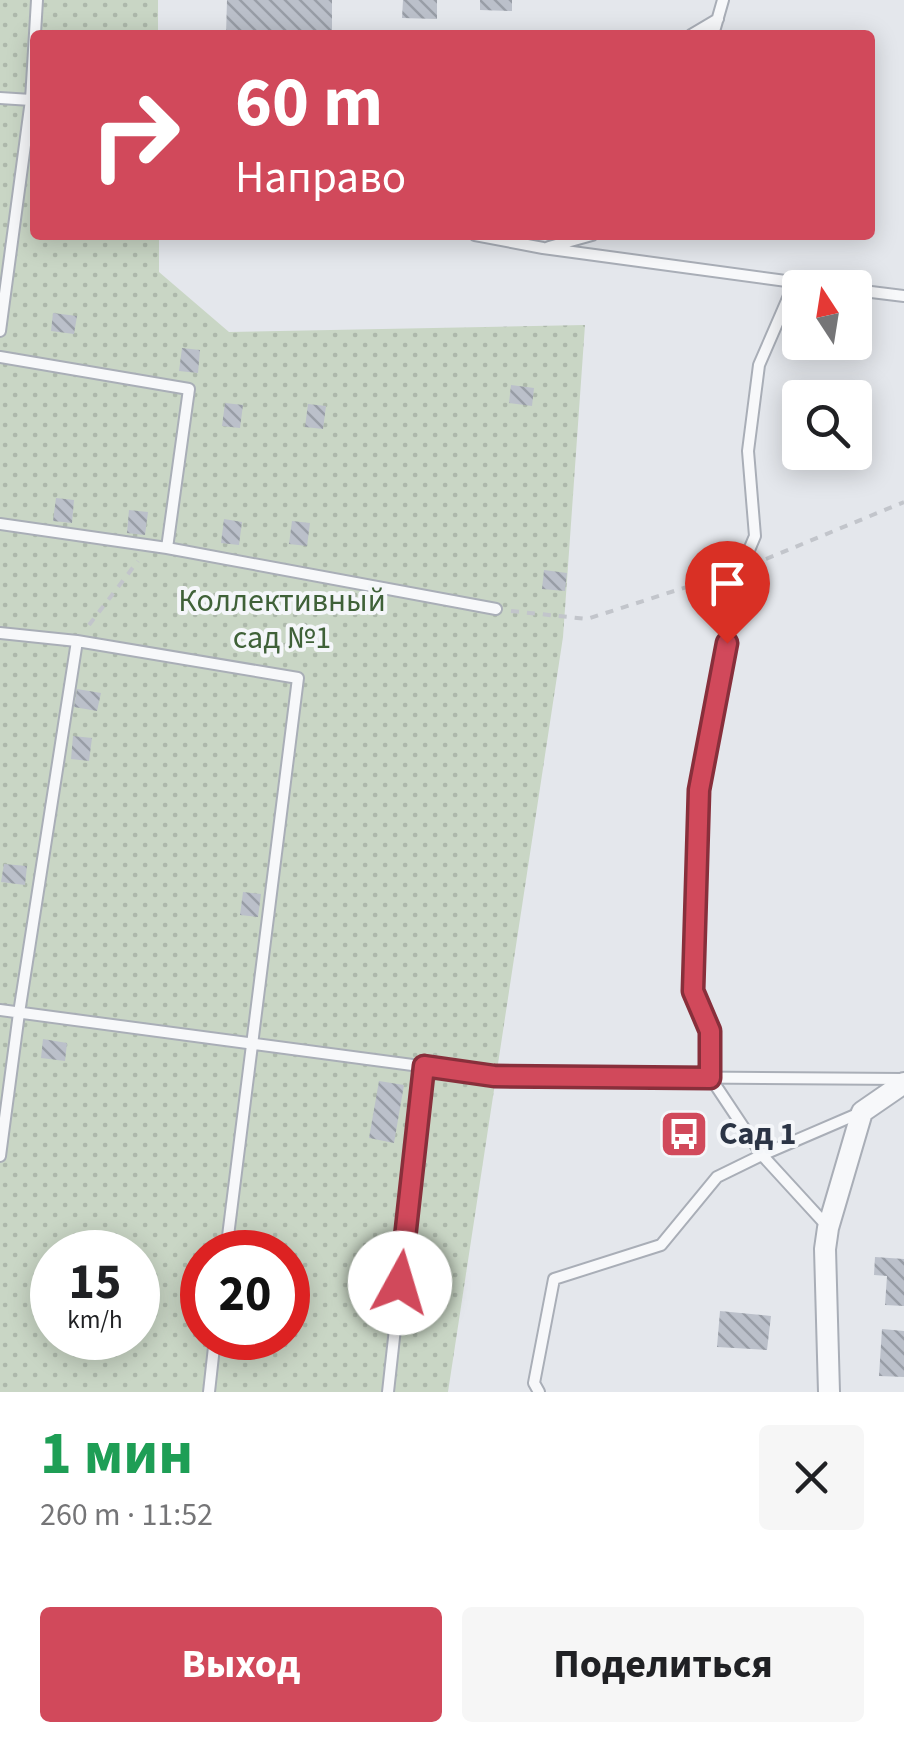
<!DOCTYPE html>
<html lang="ru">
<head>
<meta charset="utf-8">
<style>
  :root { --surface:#fff; --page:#f6f6f6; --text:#202124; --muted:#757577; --accent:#d1495b }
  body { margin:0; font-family:"Source Sans 3",sans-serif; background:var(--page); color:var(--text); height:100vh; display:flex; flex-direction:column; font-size:38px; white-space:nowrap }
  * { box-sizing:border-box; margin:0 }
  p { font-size:32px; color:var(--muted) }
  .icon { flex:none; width:55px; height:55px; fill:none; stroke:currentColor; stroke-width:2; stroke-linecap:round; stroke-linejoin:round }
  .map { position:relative; height:1392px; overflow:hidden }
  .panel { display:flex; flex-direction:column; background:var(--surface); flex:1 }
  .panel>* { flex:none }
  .guide { position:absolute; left:30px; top:30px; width:845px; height:210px; border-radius:10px; box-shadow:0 5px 25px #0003; background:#d1495b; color:#fff; overflow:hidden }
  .needle { width:65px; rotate:348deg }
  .buttons { position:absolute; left:782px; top:270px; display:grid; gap:20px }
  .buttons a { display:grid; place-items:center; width:90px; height:90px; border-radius:10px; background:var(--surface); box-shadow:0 5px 25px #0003; font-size:50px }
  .speed { position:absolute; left:30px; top:1230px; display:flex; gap:20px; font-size:50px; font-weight:700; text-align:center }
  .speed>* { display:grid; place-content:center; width:130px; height:130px; border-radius:50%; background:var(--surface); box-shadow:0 5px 25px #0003; line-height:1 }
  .speed small { font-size:25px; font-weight:400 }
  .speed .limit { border:15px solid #d22; background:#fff; color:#111 }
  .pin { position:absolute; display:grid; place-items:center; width:85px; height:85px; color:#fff; margin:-102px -42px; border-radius:50% 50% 50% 0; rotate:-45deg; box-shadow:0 0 10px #0007 }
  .pin .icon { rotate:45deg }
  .me { position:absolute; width:110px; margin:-55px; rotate:6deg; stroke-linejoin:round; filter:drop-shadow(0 0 8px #0008) }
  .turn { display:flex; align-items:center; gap:35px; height:210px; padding:0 40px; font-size:45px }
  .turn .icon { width:130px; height:130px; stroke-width:2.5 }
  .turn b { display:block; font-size:70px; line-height:85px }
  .round { display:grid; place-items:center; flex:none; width:105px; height:105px; border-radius:10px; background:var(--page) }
  .head { display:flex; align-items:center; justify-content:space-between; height:170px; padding:0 40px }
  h1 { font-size:60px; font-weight:700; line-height:75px; color:#1e9e55 }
  .action { display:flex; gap:20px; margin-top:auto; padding:20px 40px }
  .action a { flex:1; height:115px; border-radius:10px; background:var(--accent); color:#fff; font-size:40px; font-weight:700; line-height:115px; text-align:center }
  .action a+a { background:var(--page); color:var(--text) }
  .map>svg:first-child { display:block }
  .grass { fill:url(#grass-dots); fill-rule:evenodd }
  .building { fill:url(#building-back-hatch) }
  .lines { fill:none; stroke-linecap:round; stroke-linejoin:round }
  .service-casing { stroke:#a9aeb7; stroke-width:14 }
  .minor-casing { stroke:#a9aeb7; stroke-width:24 }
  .path { stroke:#c2c5cb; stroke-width:4; stroke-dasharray:8 8; stroke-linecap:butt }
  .service { stroke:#f7f8fa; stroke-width:10 }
  .minor { stroke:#f7f8fa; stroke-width:20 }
  .route-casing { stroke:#882f3b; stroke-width:25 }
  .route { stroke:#d1495b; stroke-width:18 }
  .labels { text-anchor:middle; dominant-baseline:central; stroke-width:8; stroke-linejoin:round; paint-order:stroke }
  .park-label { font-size:32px; fill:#3f6138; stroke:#f4f6f9 }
  .poi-label { font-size:32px; font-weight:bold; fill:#2b3445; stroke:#f4f6f9; text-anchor:start }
</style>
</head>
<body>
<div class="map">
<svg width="904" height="1392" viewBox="0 0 904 1392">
  <defs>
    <pattern id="grass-dots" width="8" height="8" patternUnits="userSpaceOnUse" patternTransform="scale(2.5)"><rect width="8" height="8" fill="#c9d6c5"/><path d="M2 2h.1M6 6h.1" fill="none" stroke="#adb8ab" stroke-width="1.8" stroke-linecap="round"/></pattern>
    <pattern id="building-back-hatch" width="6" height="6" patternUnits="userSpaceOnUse" patternTransform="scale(2.5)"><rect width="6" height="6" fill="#bbc0ca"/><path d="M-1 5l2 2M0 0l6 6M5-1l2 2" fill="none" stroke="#989da6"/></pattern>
  </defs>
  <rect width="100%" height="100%" fill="#e4e7ec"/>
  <path class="grass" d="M0 0H158V35H35V235H159V272L229 332 585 325 563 637 448 1392H0ZM52 1252H138V1338H52ZM202 1252H288V1338H202Z"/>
  <path class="building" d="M227 0H332V35H226Z
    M403 0H437V19L402 18Z
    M480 0H512V11L480 10Z
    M53 313 77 316 74 334 51 331Z
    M182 348 200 350 198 373 179 371Z
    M511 385 534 388 532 406 509 403Z
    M225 403 243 405 240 428 222 426Z
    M308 404 326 406 323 429 305 427Z
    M56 498 74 500 72 523 53 521Z
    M129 510 148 512 145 535 127 533Z
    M224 519 242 522 239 545 221 543Z
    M292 521 310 523 307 546 289 544Z
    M544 570 567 573 565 591 542 589Z
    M77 689 101 693 97 711 74 707Z
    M73 736 92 738 89 761 71 759Z
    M4 864 27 866 25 885 1 882Z
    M243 892 261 894 258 917 240 915Z
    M43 1039 67 1043 65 1061 41 1058Z
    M379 1081 404 1085 394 1143 369 1138Z
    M875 1257 904 1259V1306L885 1305 887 1276 874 1275Z
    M720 1311 771 1316 767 1350 717 1347Z
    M882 1329 904 1331V1377L879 1376Z"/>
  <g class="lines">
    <g class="service-casing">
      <path id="service" d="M691 35 718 19
        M713 35 723 0
        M0 98 31 100
        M475 235 543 248 838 288
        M549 247 592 235
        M795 282 759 365 748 451 755 536 741 569 699 790 693 991 710 1031V1077L762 1155 828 1227
        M855 290 904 296
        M0 331 31 100 37 0
        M0 357 189 389 167 548
        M0 524 167 548 496 609
        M0 633 77 641 298 678 226 1252
        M0 1010 495 1076 904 1079
        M0 1156 19 1013 77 641
        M209 1392 215 1338
        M388 1392 424 1066
        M539 1392 534 1383 554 1279 661 1245 717 1177 762 1155 862 1112"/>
    </g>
    <g class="minor-casing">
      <path id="minor" d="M829 1392 825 1249 828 1228 862 1112 904 1083"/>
    </g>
    <path class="path" d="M766 559 904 502
      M511 611 587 619 724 575
      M89 625 138 561"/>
    <use href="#service" class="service"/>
    <use href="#minor" class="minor"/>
  </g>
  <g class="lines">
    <g class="route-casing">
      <path id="route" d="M400 1283 424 1066 494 1076 710 1078V1031L693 991 699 790 727 643"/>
    </g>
    <use href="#route" class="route"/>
  </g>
  <defs>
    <g id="bus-square" transform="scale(2.5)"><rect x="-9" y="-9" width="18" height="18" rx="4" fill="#d1495b" stroke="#f4f6f9"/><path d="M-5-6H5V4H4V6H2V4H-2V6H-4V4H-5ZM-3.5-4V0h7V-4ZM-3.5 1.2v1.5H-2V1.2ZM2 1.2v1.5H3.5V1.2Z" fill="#fff"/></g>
  </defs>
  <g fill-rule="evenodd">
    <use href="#bus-square" x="684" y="1134"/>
  </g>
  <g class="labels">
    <g class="park-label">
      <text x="282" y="601">Коллективный<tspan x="282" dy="37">сад №1</tspan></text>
    </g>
    <g class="poi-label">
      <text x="719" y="1134">Сад 1</text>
    </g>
  </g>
</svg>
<div class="buttons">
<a><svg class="needle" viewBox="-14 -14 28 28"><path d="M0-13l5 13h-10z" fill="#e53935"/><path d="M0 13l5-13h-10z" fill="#757577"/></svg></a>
<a><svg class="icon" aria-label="search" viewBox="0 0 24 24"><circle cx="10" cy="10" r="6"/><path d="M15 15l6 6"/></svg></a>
</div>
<div class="speed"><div>15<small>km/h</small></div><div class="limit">20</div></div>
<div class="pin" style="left:727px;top:643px;background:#d93025"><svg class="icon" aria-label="arrive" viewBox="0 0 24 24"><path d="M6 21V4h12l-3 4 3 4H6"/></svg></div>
<svg class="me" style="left:400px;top:1283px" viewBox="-20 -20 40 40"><circle r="19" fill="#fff"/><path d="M0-13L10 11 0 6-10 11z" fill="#d1495b"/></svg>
<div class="guide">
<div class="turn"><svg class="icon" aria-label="right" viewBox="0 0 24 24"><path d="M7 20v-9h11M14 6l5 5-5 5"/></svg><div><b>60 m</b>Направо</div></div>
</div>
</div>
<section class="panel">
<div class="head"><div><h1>1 мин</h1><p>260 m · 11:52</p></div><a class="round"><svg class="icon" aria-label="close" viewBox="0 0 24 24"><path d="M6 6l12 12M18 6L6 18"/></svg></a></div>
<div class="action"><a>Выход</a><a>Поделиться</a></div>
</section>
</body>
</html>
